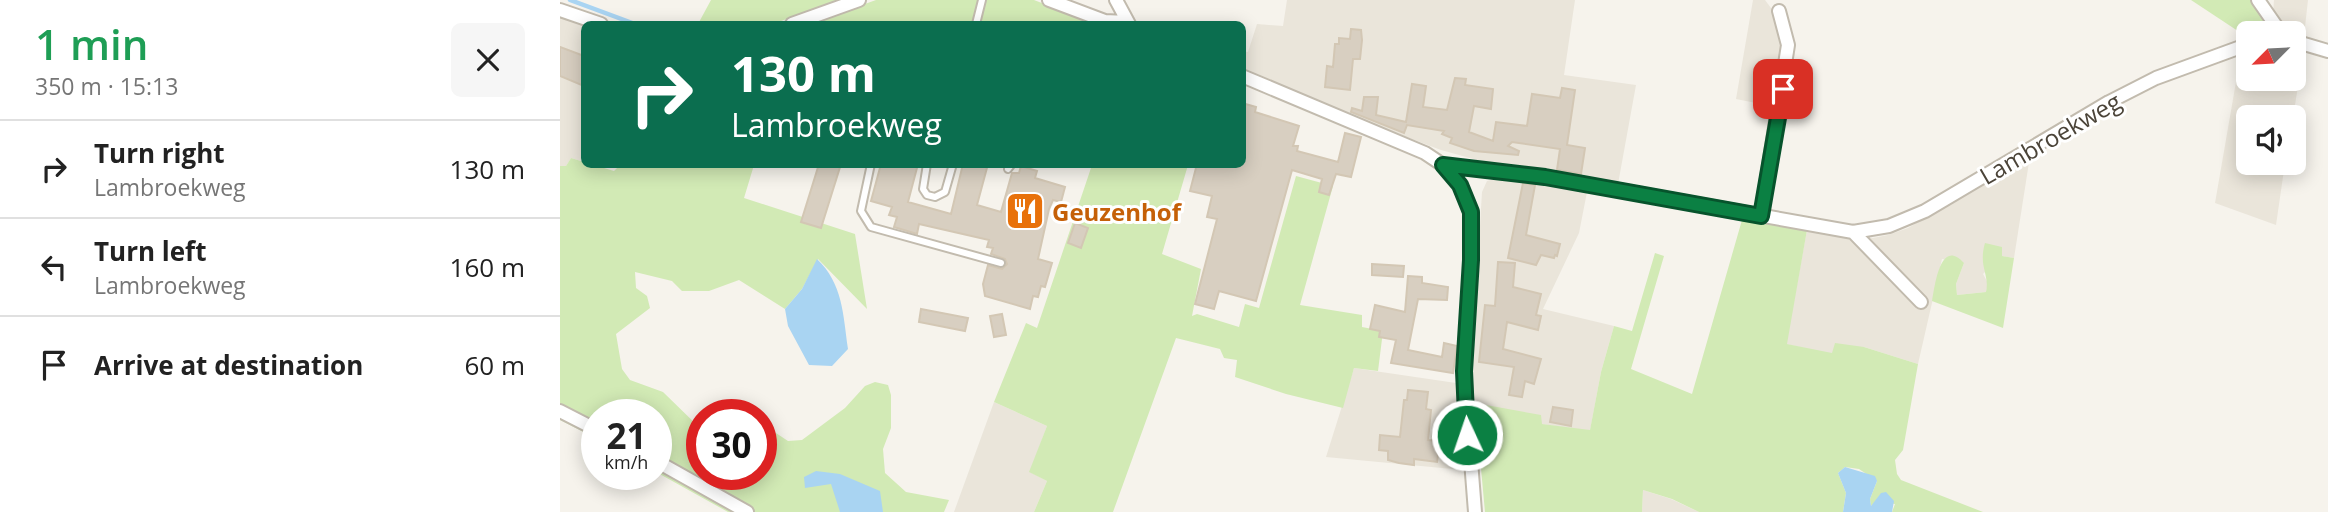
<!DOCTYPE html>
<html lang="en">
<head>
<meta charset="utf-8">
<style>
  :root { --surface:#fff; --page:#f6f6f6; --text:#222; --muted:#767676; --line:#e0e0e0 }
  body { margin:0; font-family:"Open Sans",sans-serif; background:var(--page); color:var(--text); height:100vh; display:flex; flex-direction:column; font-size:26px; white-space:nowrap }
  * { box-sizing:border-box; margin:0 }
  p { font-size:23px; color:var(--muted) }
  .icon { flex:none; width:38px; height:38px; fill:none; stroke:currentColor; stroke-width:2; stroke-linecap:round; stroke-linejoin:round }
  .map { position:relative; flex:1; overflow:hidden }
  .sheet { display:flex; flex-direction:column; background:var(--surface); width:560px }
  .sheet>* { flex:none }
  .hud { position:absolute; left:21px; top:21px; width:665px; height:147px; border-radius:10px; box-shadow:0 4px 18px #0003; background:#0b6e4f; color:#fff; overflow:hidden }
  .needle { width:46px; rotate:246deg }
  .tools { position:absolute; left:1676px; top:21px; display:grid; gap:14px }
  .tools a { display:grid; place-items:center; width:70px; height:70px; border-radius:10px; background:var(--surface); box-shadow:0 4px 18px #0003; font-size:35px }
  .speed { position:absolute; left:21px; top:399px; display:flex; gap:14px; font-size:35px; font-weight:700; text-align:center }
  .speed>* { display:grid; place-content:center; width:91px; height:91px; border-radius:50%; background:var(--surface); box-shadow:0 4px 18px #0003; line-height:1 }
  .speed small { font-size:18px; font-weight:400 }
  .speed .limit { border:10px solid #d22; background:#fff; color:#111 }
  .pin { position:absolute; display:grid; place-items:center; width:60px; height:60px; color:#fff; margin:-30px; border-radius:14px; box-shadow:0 4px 10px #0006 }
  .me { position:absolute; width:77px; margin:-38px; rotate:357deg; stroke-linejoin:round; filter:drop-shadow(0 0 5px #0008) }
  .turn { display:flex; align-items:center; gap:24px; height:147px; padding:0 35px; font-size:32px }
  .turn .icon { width:91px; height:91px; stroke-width:2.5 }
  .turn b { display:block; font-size:49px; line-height:60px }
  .round { display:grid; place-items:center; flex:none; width:74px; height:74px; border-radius:10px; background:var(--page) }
  .overview { display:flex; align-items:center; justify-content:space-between; height:119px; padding:0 35px }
  h1 { font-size:42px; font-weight:600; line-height:52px; color:#1e9e55 }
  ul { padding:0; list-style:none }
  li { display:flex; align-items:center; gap:21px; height:98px; padding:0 35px; border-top:2px solid var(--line) }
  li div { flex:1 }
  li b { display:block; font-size:26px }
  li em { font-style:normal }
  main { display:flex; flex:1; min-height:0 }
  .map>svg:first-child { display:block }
  .residential { fill:#eae5da }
  .green { fill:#d2eab5 }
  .water { fill:#a9d4f2 }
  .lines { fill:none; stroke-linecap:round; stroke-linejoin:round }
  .stream { stroke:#a9d4f2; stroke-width:4.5 }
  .building { fill:#d8cfc1; stroke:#d3c7b4; stroke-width:2 }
  .lane-casing { stroke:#c2bbae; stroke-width:10 }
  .street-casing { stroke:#c2bbae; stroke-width:16 }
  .lane { stroke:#fff; stroke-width:6 }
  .street { stroke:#fff; stroke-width:12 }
  .route-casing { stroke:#07532c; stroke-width:18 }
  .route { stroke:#0b8043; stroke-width:12 }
  .labels { text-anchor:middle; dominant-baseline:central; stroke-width:6; stroke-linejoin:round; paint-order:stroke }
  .street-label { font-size:24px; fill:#4b4439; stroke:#fff }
  .food-label { font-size:24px; font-weight:bold; fill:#c56008; stroke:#fff; text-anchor:start }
</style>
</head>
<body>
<main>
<section class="sheet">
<div class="overview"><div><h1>1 min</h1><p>350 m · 15:13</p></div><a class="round"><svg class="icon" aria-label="close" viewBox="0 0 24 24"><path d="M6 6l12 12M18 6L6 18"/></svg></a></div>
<ul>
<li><svg class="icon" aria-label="right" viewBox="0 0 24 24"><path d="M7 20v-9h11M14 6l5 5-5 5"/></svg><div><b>Turn right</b><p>Lambroekweg</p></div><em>130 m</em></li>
<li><svg class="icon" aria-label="left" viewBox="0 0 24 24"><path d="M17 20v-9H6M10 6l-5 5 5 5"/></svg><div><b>Turn left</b><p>Lambroekweg</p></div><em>160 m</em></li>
<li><svg class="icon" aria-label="arrive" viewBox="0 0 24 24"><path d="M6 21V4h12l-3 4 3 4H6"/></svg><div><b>Arrive at destination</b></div><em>60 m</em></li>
</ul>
</section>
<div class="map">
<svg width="1768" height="512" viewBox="0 0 1768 512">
  <rect width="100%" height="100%" fill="#f6f3ec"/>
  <path class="residential" d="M727 0H1015L1004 75 1076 85 1058 184 917 160 881 150 801 120 683 69 682 51 688 52 697 24 723 26Z
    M1193 0H1205L1211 8 1223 39 1216 107 1176 99Z
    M1714 0H1748L1744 36 1727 28 1713 13Z
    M0 17 24 26V162L11 158 6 166H0Z
    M1734 49 1744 50 1733 117H1689V163H1725L1716 225 1655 203 1681 53 1689 52V79H1734Z
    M1470 156 1454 258 1441 256 1423 274 1428 283 1426 292 1397 295 1396 284 1404 263 1382 259 1358 364 1304 347 1272 354 1226 344 1247 230 1313 238 1328 235 1348 228Z
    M938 178 1027 192 1019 233 983 309 1054 326 1041 372 1030 431 981 424 915 403 911 376 922 192 927 181Z
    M794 368 896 383 903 470 766 457Z
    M434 402 487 426 470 472 487 481 474 512H394Z
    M1083 490 1111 499 1139 512H1082Z"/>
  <path class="green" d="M151 0H278L213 24H138Z
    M316 0H474L536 24H249Z
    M1631 0H1692L1706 22 1708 33H1689L1687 37Z
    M11 158 54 171 61 164 194 165 184 198 295 234 307 309 258 259 242 289 225 309 179 280 149 291H122L112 281 75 272 76 288 87 296 90 308 56 334 62 369 70 380 103 392 142 430V474H201V423L228 441 242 440 285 408 305 386 315 382 328 385 331 395V428L323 449 325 473 346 492 389 500 384 512H168L96 472V415H37V439L0 420V166H6Z
    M532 165H628L602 254 641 269 632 316 637 314 679 327 685 304 699 308 736 176 773 186 740 305 802 315V327L823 331 818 371 794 368 783 408 726 394 675 377 677 360 664 358 660 349 616 338 553 512H474L487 481 469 472 487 426 434 402 466 323 477 328Z
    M1182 220 1247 230 1227 344 1272 353 1275 343 1304 347 1358 364 1343 450 1335 460 1337 474 1341 480 1423 512H1332L1335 504 1316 502 1311 506 1310 499 1317 481 1299 469 1285 467 1278 473 1286 493 1283 512H1139L1112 499 1083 490 1082 512H925L915 403 981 415 982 424 1030 430 1041 372 1054 326 1072 331 1095 253 1104 256 1071 369 1132 394Z
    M1425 243 1442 247V256L1454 258 1443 328 1372 301C1375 286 1380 237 1404 263L1396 284 1397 295 1426 292C1430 274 1418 267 1425 243Z"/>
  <path class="water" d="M257 259C283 284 283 314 288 349L272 366 249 365 228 326 225 309 242 289Z
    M1285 467 1315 476 1317 481 1310 499 1311 506 1321 493 1326 492 1334 501 1332 512H1283L1286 493 1278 473Z
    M256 471 280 474 320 491 323 512H280L271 484 245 488 244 477Z"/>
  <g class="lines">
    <path class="stream" d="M10 0 75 24"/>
  </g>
  <path class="building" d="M791 29 801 30 802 40 800 59H793L790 90 765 87 767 66 773 67 775 44H779V38L790 39Z
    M0 47 24 56V86L0 76Z
    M895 78 906 79 905 85 933 89 931 109 914 106 909 132 933 141 936 122 967 126 972 94 1000 98 1002 88 1015 90 1007 145 1025 148 1021 174 997 170 1000 149 952 142 948 146 959 151 958 155 914 151 890 143 892 138 882 134 884 131 847 125 844 133 791 112 792 108 802 111 804 97H818L816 115 846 122 852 84 866 86 863 107 887 110Z
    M682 103 696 107 695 112 739 126 733 146H738L737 151 778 162 785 133 801 137 791 177 776 174 769 195 759 192 762 179 732 170 696 301 659 291 654 309 635 304 657 219 647 217 652 196 630 191 637 164H682Z
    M259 164H281L261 228 241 222Z
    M321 164H358L348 202 391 214 403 164H428L417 205 441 212 452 173H459L461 166 477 171 475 178 505 187 501 202 493 200 489 209 478 259 492 263 485 287 481 286 478 297 473 296 470 309 425 296 423 284 428 265 442 269 447 264 445 259 431 254 433 248 427 247 429 240 359 224 357 234 334 227 337 217 329 215 332 207 311 201Z
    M963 183 975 185 966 235 1000 244 997 256 995 255 994 258 981 255 976 265 948 258Z
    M515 223 528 228 521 248 508 243Z
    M938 262 955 263 953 287 981 294 976 315 981 316 978 330 947 322 943 349 981 359 974 384 965 381 962 397 949 395 954 367 919 362 925 305 935 306Z
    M812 264 844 266 843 277 812 275Z
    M848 276 862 277V283L888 287 887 300 858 299 848 350 882 357 884 343 897 346 893 373 831 363 836 340 819 337 820 331 810 329 815 305 845 312Z
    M361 309 408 318 405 331 359 322Z
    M442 314 446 335 434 337 430 316Z
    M848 390 868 392 866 409 871 410 868 440 880 441 877 462 854 459V465L839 463 828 460V451L819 450 820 435 840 437 844 400H847Z
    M993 407 1013 410 1011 426 990 422Z"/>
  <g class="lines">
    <g class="lane-casing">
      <path id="lane" d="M416 24 422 0
        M311 164 301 211 311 227 441 263
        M367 164 363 189 367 195 375 197 385 192 393 164
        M448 169 452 164"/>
    </g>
    <g class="street-casing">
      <path id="street" d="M489 0 545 21 566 22
        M556 0 569 24
        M1698 0 1721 33
        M0 10 41 24
        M232 24 299 0
        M1734 41 1768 51
        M682 76 865 153 883 165 900 185 911 212V260L904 371 915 512
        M883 165 985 177 1293 232 1329 226 1365 211 1549 102 1596 78 1689 44
        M1201 216 1228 45 1219 11
        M1293 232 1361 302
        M0 411 37 430
        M96 461 187 512"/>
    </g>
    <use href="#lane" class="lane"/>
    <use href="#street" class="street"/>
  </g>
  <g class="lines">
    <g class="route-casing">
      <path id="route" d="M907 435 904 371 911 260V212L900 185 883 165 985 177 1201 216 1223 89"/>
    </g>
    <use href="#route" class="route"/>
  </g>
  <defs>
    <g id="restaurant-square" transform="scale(2.0125)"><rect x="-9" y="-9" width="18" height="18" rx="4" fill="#e8710a" stroke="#fff"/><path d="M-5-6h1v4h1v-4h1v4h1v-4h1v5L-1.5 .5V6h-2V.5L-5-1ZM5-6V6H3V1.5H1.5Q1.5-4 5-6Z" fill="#fff"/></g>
  </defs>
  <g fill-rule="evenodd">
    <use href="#restaurant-square" x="465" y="211"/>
  </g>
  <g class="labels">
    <g class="street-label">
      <text transform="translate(1490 138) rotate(-30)">Lambroekweg</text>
    </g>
    <g class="food-label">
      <text x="492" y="211">Geuzenhof</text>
    </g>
  </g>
</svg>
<div class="tools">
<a><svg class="needle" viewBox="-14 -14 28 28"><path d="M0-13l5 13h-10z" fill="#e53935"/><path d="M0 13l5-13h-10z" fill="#767676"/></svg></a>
<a><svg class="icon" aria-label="sound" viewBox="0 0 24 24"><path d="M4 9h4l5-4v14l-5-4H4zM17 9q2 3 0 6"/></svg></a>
</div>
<div class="speed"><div>21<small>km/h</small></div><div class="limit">30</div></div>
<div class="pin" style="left:1223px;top:89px;background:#d93025"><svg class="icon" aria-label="arrive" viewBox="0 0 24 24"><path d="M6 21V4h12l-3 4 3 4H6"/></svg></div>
<svg class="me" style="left:907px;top:435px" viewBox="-20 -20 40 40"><circle r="17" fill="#0b8043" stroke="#fff" stroke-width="3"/><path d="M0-11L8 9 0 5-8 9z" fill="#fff"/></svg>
<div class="hud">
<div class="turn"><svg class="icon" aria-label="right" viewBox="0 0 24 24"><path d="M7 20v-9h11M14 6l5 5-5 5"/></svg><div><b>130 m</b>Lambroekweg</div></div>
</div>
</div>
</main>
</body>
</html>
